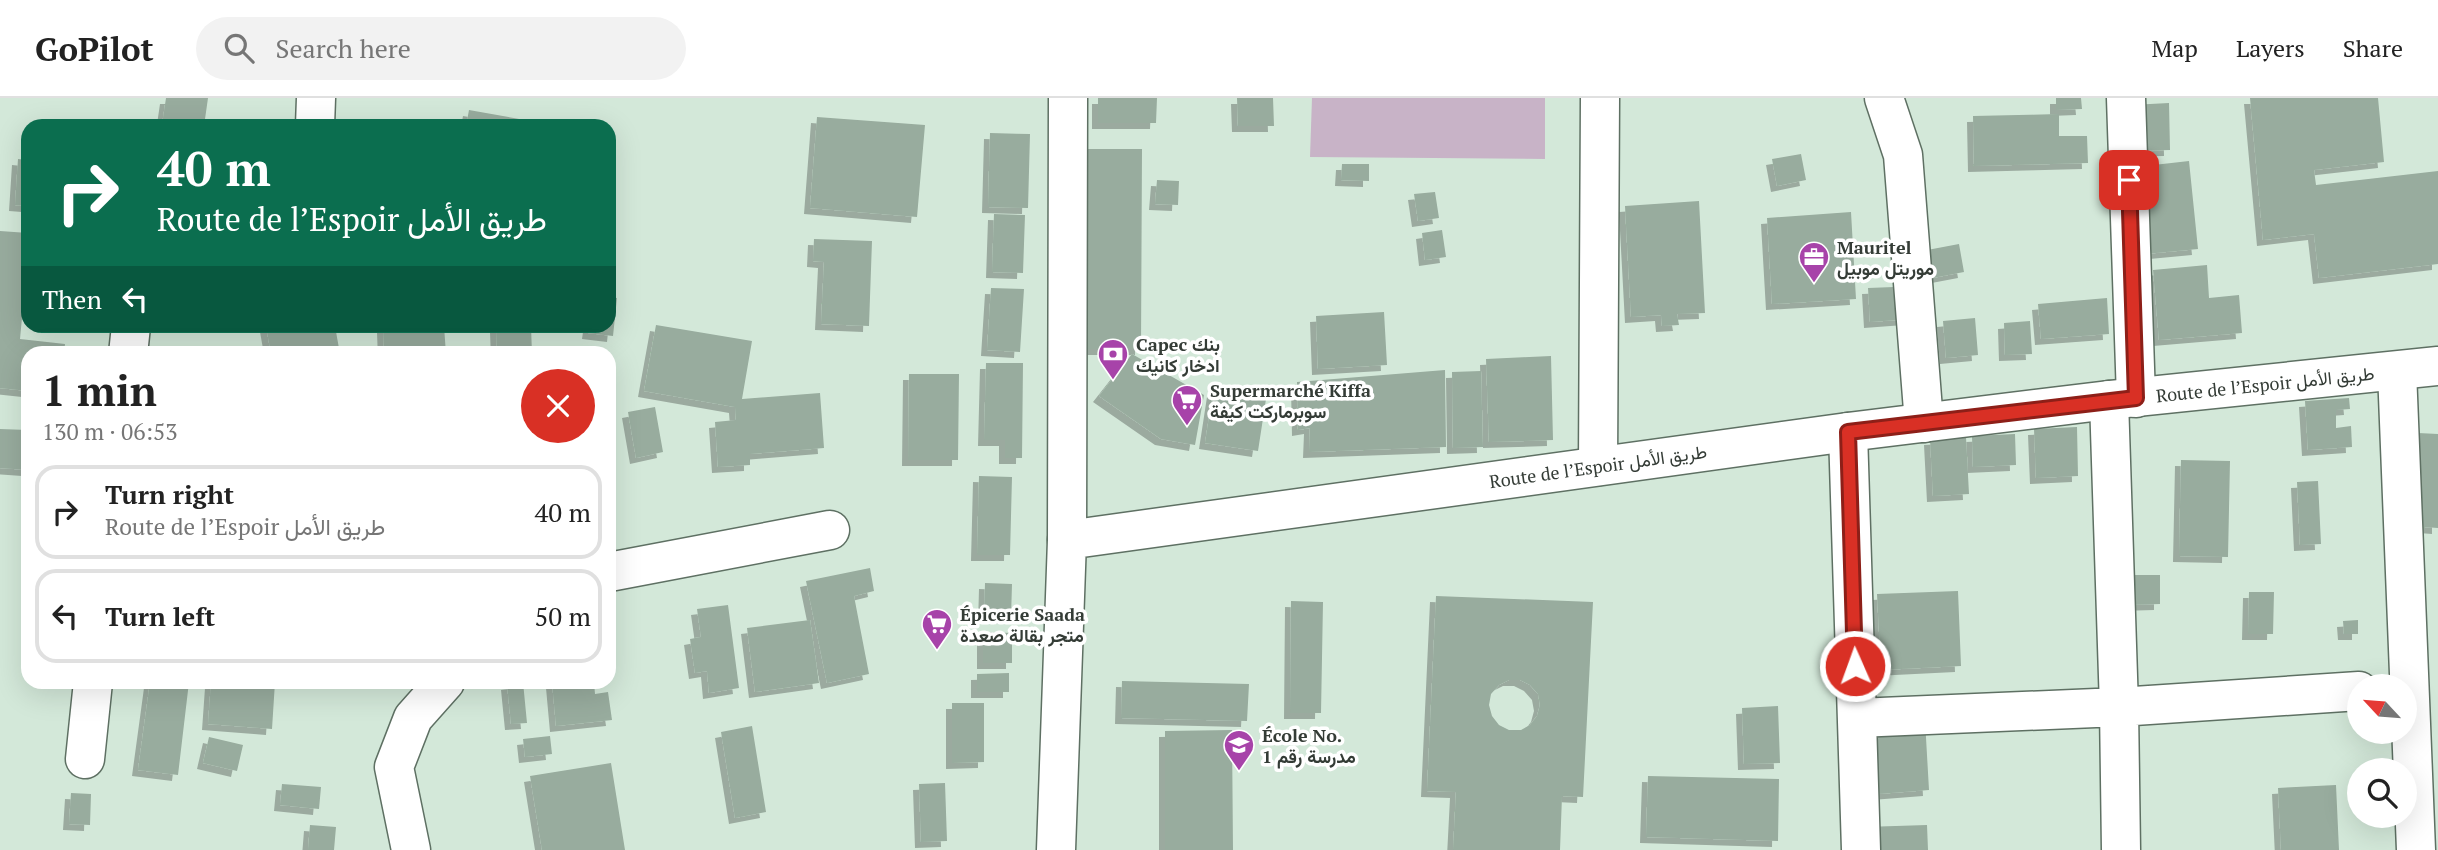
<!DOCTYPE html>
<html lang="en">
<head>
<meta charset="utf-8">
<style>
  :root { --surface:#fff; --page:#f2f2f2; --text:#222; --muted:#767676; --line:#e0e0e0 }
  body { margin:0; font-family:"PT Serif",Vazirmatn,serif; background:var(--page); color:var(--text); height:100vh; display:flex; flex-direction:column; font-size:26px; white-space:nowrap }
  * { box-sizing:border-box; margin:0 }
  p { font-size:23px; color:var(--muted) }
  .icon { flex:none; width:38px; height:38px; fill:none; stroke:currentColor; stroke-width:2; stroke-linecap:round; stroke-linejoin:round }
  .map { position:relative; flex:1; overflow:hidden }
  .drawer { position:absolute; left:21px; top:248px; width:595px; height:343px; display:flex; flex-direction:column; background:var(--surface); border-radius:21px; box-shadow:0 7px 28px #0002 }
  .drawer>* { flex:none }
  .guide { position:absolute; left:21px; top:21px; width:595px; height:214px; border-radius:21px; box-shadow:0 7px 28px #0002; background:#0b6e4f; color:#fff; overflow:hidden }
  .needle { width:46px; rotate:296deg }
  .controls { position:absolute; left:2347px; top:576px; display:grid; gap:14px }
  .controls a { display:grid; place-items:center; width:70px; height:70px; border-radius:50%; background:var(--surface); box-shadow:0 7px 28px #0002; font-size:35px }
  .pin { position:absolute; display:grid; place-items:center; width:60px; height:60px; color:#fff; margin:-30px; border-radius:14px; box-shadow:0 4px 10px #0006 }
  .me { position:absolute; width:77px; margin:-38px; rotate:358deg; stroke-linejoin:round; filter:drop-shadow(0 0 5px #0008) }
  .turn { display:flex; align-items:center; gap:24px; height:147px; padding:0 21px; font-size:32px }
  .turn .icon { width:91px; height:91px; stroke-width:2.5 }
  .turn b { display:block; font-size:49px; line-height:60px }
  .then { display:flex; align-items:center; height:66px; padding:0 21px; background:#0003; gap:14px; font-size:26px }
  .round { display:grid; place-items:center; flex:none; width:74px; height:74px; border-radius:37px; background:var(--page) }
  .summary { display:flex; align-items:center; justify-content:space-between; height:119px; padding:0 21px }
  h1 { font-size:42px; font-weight:600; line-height:52px }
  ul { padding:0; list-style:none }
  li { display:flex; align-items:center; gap:21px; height:94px; margin:0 14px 10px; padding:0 7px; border:4px solid var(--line); border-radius:21px }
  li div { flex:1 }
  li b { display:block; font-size:26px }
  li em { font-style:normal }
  header { display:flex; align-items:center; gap:42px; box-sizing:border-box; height:98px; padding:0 35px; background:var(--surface); border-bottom:2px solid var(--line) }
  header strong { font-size:33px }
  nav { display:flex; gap:38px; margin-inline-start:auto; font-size:24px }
  .search { width:490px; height:63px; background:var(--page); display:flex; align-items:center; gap:18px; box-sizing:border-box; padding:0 24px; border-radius:38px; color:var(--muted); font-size:26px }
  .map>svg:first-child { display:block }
  .green { fill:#c8b3c7 }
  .building { fill:#98ac9e; fill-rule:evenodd; filter:url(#shadow) }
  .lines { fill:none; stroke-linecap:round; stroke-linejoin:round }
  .minor-casing { stroke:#5e7063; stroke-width:41 }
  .highway-casing { stroke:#5e7063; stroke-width:41 }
  .minor { stroke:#fff; stroke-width:38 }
  .highway { stroke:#fff; stroke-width:38 }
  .route-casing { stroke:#8d1f18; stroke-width:18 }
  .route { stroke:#d93025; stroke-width:12 }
  .labels { text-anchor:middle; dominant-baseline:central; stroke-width:7; stroke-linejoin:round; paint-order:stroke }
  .poi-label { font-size:18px; font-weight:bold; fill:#343c36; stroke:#fff; text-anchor:start }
  .street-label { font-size:18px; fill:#343c36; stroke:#fff }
</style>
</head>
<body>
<header>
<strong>GoPilot</strong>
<div class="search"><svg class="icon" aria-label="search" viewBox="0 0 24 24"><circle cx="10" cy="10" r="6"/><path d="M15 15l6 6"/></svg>Search here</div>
<nav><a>Map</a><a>Layers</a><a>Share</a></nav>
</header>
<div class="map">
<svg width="2438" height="752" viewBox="0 0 2438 752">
  <defs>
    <filter id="shadow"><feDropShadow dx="-6" dy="6" stdDeviation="0" flood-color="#0004"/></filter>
  </defs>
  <rect width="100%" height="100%" fill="#d3e8d9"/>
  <path class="green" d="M1312 0H1545V61L1310 59Z"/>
  <path class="building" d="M166 0H208L204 28 162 27Z
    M1098 0H1157L1156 25H1098Z
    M1237 0H1273L1274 28H1238Z
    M2056 0H2081L2082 11 2056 12Z
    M2250 0H2378L2384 64 2314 72 2316 87 2438 73V166L2319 180 2314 136 2263 142Z
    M2169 5 2170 52 2131 53V7Z
    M469 12 547 26V28H466Z
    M2059 16V38H2087L2088 65 1974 68 1973 18Z
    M817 19 925 27 917 119 810 110Z
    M990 35 1030 36 1028 110 988 109Z
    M1088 51H1142L1141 251H1088Z
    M1801 56 1806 82 1777 88 1772 61Z
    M18 61 28 62V108L15 107Z
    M2189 63 2198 151 2145 156 2136 69Z
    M1342 66H1369V83L1341 82Z
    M1157 82 1179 83 1178 107 1155 106Z
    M1435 94 1439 120 1418 123 1414 96Z
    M1699 103 1705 215 1677 216 1679 227 1662 228 1661 217 1631 219 1625 108Z
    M1851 114 1856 201 1772 206 1767 120Z
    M994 116 1025 117 1023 175 992 174Z
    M1442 132 1446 159 1425 162 1422 135Z
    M0 133 28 135V209H23L20 241 65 246 64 256H28V293L0 290Z
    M814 141 872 143 869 228 821 226 824 164 813 163Z
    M1959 146 1964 174 1927 181 1922 153Z
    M2207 167 2209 200 2239 197 2242 235 2159 242 2153 172Z
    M1894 189V200L1910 199V221L1870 224 1868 190Z
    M991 190 1024 191 1020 254 987 252Z
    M609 199 617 200 613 238 588 235 589 228H609Z
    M2107 200 2109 236 2041 241 2038 206Z
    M1384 214 1387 267 1318 271 1316 218Z
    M1975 220 1978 257 1946 260 1943 223Z
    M2030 223 2032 256 2005 257 2004 225Z
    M656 227 752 243 742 301 820 295 824 350 750 356V367L718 369 715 324 736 322 735 309 644 293Z
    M266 228H335L340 256H271Z
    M383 228H444L446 256H384Z
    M496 228H531L532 256H497Z
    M1132 256 1204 297 1195 347 1161 341 1099 298Z
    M1551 258 1553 342 1489 344 1486 261Z
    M986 265H1023L1022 360H1005V342H984Z
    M1445 272 1446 349 1309 354 1310 330 1298 332 1297 284Z
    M1481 273 1483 349 1453 350 1452 274Z
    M909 276H959L958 362H908Z
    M1213 293 1266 301 1258 353 1205 345Z
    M2349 300 2350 311 2336 312V330L2351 328 2352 349 2308 352 2305 303Z
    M655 309 663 354 636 360 628 314Z
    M2077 329 2078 378 2036 380 2034 331Z
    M0 331 28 332V372L0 370Z
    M2418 335 2438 336V430L2411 428Z
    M2015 336 2016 367 1973 369 1972 338Z
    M1966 339 1969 396 1933 398 1930 341Z
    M2181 362 2230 363 2228 459 2179 458Z
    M979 378 1012 379 1010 457H977Z
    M2318 383 2321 446 2300 447 2297 384Z
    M870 470 874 493 854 498 869 576 827 585 806 483Z
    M2125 477H2160V506L2126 507Z
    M985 485 1012 486 1011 520H984Z
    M1958 493 1961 568 1881 572 1877 496Z
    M2249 494H2274L2273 536H2248Z
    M1436 498 1593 504 1583 699 1562 698 1560 752H1453L1456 694 1427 693ZM1509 582H1520L1530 587 1538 596 1540 607 1537 618 1530 627 1521 632H1509L1499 627 1492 618 1489 607 1491 596 1499 587Z
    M1291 503 1323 504 1321 615H1290Z
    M728 507 739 590 709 595 707 573 695 575 690 541 701 539 697 511Z
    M810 522 819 585 755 594 747 530Z
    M2358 522V536H2344L2343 523Z
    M983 534 1012 535V565H983Z
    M1009 575V594H977V576Z
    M1122 583 1249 586 1247 623 1121 620Z
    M150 584H189L178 677 138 672Z
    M211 584H275L272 631 208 626Z
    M523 584 527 625 511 626 507 586Z
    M552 584H594L595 596 608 594 612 622 556 628Z
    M952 605H984V664L952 665Z
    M1778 608 1780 665 1744 666 1742 610Z
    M1925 622 1929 692 1865 697 1861 627Z
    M752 628 766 714 735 720 721 634Z
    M1232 632 1233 752H1165V633Z
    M550 638 552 656 525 659 523 641Z
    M209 639 243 647 237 673 203 665Z
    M611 665 625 752H542L530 678Z
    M1648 678 1779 681 1778 743 1646 739Z
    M945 685 947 743 921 744 919 686Z
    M282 686 321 689 319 711 280 707Z
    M2336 687 2339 752H2281L2278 690Z
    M71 695 91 696 90 727 69 726Z
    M310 727 336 729 334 752H308Z
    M1927 727 1928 752H1864V729Z"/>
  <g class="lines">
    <g class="minor-casing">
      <path id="minor" d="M1884 0 1903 57 1924 325
        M2126 0 2136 300
        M315 28 316 0
        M128 256 131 228
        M2397 273 2416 752
        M2109 302 2119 609 2121 752
        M1848 334 1861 752
        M1598 368 1600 0
        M1067 442 1068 0
        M609 474 830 432
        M1857 620 2119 609 2359 593
        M85 661 93 584
        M411 752 394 669 413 620 445 584"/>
    </g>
    <g class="highway-casing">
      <path id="highway" d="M1056 752 1067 442 1848 334 2109 302 2438 268"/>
    </g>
    <use href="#minor" class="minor"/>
    <use href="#highway" class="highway"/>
  </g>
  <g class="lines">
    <g class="route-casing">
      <path id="route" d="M1855 568 1848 334 2136 300 2129 82"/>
    </g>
    <use href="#route" class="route"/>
  </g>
  <defs>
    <g id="office-pin" transform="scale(1.575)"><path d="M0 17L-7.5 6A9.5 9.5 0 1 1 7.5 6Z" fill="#a743a9" stroke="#fff"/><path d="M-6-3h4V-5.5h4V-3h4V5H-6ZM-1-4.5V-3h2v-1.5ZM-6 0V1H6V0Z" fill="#fff"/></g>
    <g id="bank-pin" transform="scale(1.575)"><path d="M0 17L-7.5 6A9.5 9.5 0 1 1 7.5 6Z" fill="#a743a9" stroke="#fff"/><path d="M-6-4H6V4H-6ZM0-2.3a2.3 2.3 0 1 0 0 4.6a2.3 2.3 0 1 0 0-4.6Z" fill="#fff"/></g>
    <g id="supermarket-pin" transform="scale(1.575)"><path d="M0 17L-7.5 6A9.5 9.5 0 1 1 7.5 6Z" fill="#a743a9" stroke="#fff"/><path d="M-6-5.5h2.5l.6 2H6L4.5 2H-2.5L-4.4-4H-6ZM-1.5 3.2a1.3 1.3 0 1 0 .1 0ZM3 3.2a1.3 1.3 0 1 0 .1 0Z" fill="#fff"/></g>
    <g id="school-pin" transform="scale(1.575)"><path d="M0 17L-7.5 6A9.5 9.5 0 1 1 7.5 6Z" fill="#a743a9" stroke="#fff"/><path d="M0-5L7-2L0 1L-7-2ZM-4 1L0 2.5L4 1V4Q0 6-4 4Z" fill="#fff"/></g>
  </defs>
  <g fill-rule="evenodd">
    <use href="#office-pin" x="1814" y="159"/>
    <use href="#bank-pin" x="1113" y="256"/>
    <use href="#supermarket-pin" x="1187" y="302"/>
    <use href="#supermarket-pin" x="937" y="526"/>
    <use href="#school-pin" x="1239" y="647"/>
  </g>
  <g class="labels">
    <g class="poi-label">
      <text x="1837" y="149">Mauritel<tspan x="1837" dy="21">موريتل موبيل</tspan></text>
      <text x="1136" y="246">Capec بنك<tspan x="1136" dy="21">ادخار كانيك</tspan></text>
      <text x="1210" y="292">Supermarché Kiffa<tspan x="1210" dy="21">سوبرماركت كيفة</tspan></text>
      <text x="960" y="516">Épicerie Saada<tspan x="960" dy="21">متجر بقالة صعدة</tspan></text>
      <text x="1262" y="637">École No.<tspan x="1262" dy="21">1 مدرسة رقم</tspan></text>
    </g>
    <g class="street-label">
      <text transform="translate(2265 286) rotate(-6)">Route de l’Espoir طريق الأمل</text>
      <text transform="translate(1598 368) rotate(-8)">Route de l’Espoir طريق الأمل</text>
    </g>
  </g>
</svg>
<div class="controls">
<a><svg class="needle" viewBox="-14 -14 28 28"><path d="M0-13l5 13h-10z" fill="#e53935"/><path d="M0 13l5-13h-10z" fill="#767676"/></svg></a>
<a><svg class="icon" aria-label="search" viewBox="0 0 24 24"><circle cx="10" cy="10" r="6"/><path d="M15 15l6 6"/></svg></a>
</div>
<div class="pin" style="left:2129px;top:82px;background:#d93025"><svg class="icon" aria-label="arrive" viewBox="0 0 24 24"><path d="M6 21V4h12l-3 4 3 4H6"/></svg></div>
<svg class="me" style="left:1855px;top:568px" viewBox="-20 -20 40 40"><circle r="17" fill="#d93025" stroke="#fff" stroke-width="3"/><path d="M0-11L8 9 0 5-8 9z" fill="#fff"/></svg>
<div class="guide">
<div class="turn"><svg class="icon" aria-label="right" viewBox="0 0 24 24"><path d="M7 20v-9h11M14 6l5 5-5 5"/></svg><div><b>40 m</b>Route de l’Espoir طريق الأمل</div></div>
<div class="then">Then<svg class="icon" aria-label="left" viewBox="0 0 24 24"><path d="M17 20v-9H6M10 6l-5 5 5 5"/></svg></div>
</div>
<section class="drawer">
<div class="summary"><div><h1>1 min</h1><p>130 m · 06:53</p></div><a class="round" style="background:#d93025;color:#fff"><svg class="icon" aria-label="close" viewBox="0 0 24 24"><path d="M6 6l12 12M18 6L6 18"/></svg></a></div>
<ul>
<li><svg class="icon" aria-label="right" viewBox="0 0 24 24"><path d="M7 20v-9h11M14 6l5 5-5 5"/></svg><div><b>Turn right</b><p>Route de l’Espoir طريق الأمل</p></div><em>40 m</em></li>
<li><svg class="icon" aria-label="left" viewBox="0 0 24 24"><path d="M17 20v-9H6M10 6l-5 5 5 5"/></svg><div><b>Turn left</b></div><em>50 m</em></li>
</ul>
</section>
</div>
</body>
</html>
